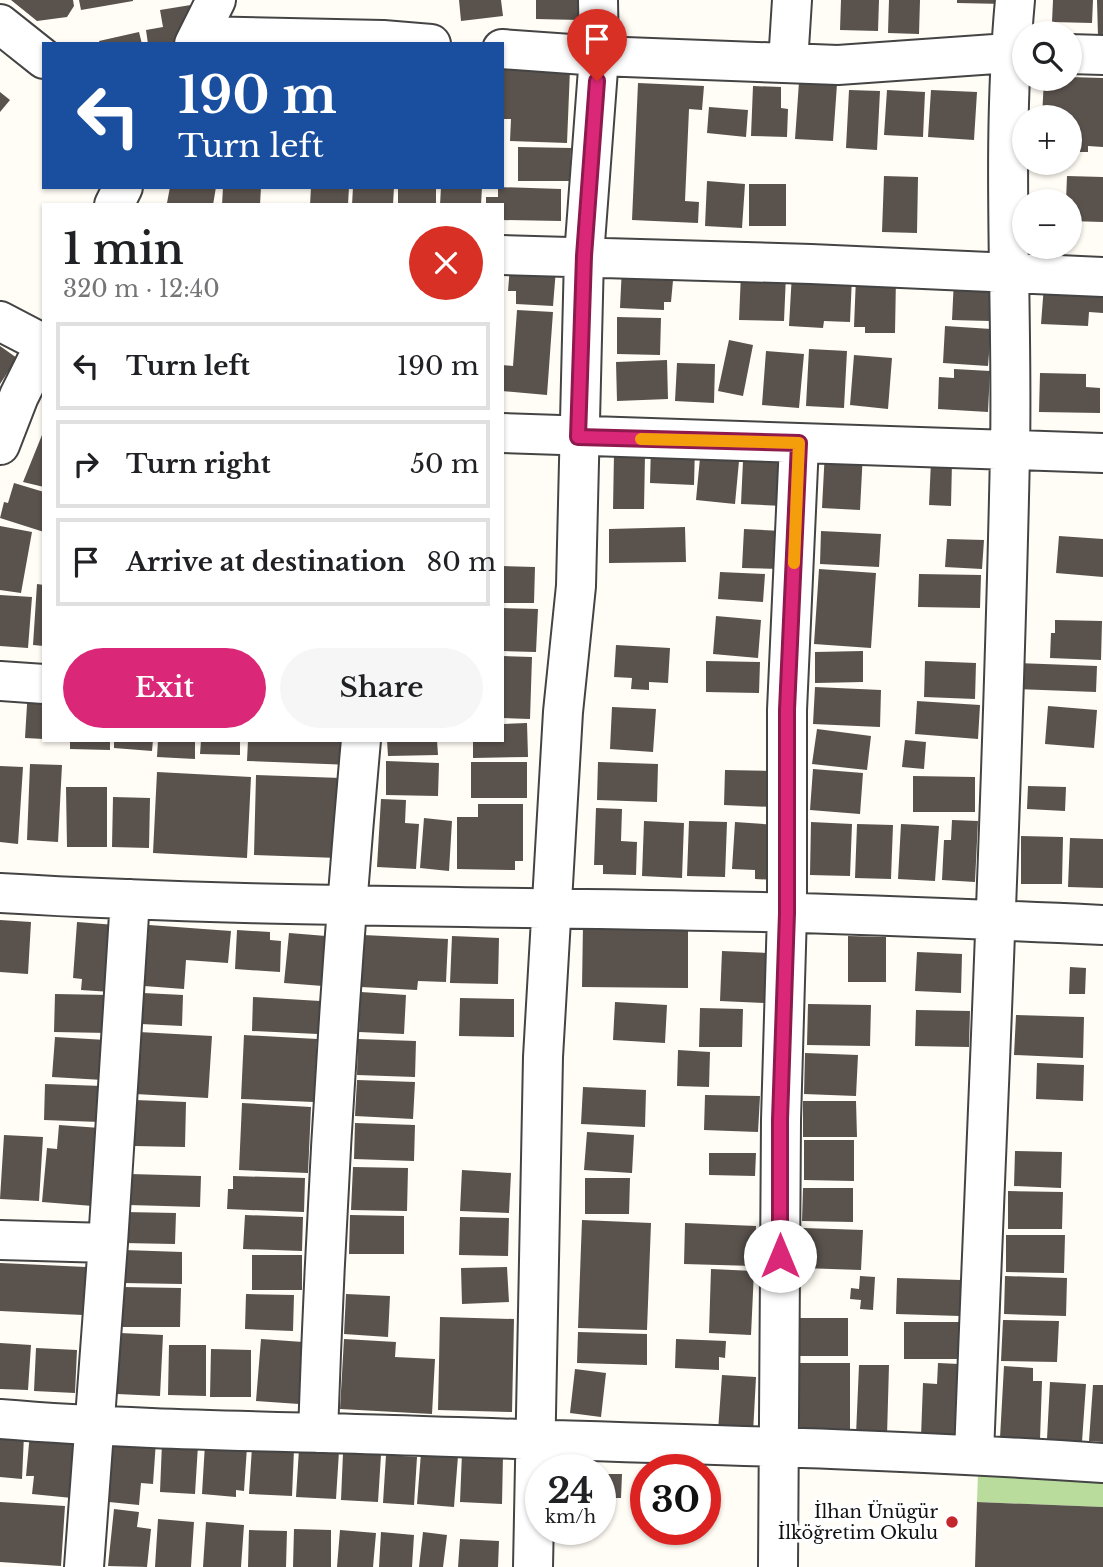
<!DOCTYPE html>
<html lang="en">
<head>
<meta charset="utf-8">
<style>
  :root { --surface:#fff; --page:#f6f6f6; --text:#202124; --muted:#757577; --line:#e0e0e0; --accent:#db2777 }
  body { margin:0; font-family:"Libre Baskerville",serif; background:var(--page); color:var(--text); height:100vh; display:flex; flex-direction:column; font-size:26px; white-space:nowrap }
  * { box-sizing:border-box; margin:0 }
  p { font-size:23px; color:var(--muted) }
  .icon { flex:none; width:38px; height:38px; fill:none; stroke:currentColor; stroke-width:2; stroke-linecap:round; stroke-linejoin:round }
  .map { position:relative; flex:1; overflow:hidden }
  .sheet { position:absolute; left:42px; top:203px; width:462px; height:539px; display:flex; flex-direction:column; background:var(--surface); border-radius:0px; box-shadow:0 2px 5px #0004 }
  .sheet>* { flex:none }
  .top-card { position:absolute; left:42px; top:42px; width:462px; height:147px; border-radius:0px; box-shadow:0 2px 5px #0004; background:#1a4fa0; color:#fff; overflow:hidden }
  .tools { position:absolute; left:1012px; top:21px; display:grid; gap:14px }
  .tools a { display:grid; place-items:center; width:70px; height:70px; border-radius:50%; background:var(--surface); box-shadow:0 2px 5px #0004; font-size:35px }
  .speed { position:absolute; left:525px; top:1454px; display:flex; gap:14px; font-size:35px; font-weight:700; text-align:center }
  .speed>* { display:grid; place-content:center; width:91px; height:91px; border-radius:50%; background:var(--surface); box-shadow:0 2px 5px #0004; line-height:1 }
  .speed small { font-size:18px; font-weight:400 }
  .speed .limit { border:10px solid #d22; background:#fff; color:#111 }
  .pin { position:absolute; display:grid; place-items:center; width:60px; height:60px; color:#fff; margin:-72px -30px; border-radius:50% 50% 50% 0; rotate:-45deg; box-shadow:0 0 7px #0007 }
  .pin .icon { rotate:45deg }
  .me { position:absolute; width:77px; margin:-38px; rotate:0deg; stroke-linejoin:round; filter:drop-shadow(0 0 5px #0008) }
  .turn { display:flex; align-items:center; gap:24px; height:147px; padding:0 21px; font-size:32px }
  .turn .icon { width:91px; height:91px; stroke-width:2.5 }
  .turn b { display:block; font-size:49px; line-height:60px }
  .round { display:grid; place-items:center; flex:none; width:74px; height:74px; border-radius:37px; background:var(--page) }
  .headline { display:flex; align-items:center; justify-content:space-between; height:119px; padding:0 21px }
  h1 { font-size:42px; font-weight:600; line-height:52px }
  .primary-button { display:flex; gap:14px; margin-top:auto; padding:14px 21px }
  .primary-button a { flex:1; height:80px; border-radius:42px; background:var(--accent); color:#fff; font-size:28px; font-weight:600; line-height:80px; text-align:center }
  .primary-button a+a { background:var(--page); color:var(--text) }
  ul { padding:0; list-style:none }
  li { display:flex; align-items:center; gap:21px; height:88px; margin:0 14px 10px; padding:0 7px; border:4px solid var(--line); border-radius:0px }
  li div { flex:1 }
  li b { display:block; font-size:26px }
  li em { font-style:normal }
  .map>svg:first-child { display:block }
  .forest { fill:#b9dc9c }
  .building { fill:#5a524d }
  .lines { fill:none; stroke-linecap:round; stroke-linejoin:round }
  .minor-casing { stroke:#444; stroke-width:42 }
  .minor { stroke:#fff; stroke-width:38 }
  .route-casing { stroke:#8e194d; stroke-width:18 }
  .route { stroke:#db2777; stroke-width:12 }
  .slow { stroke:#f59e0b; stroke-width:12 }
  .poi-dot { fill:#c4262e; stroke:#fff; stroke-width:2.5 }
  .labels { text-anchor:middle; dominant-baseline:central; stroke-width:7; stroke-linejoin:round; paint-order:stroke }
  .poi-label { font-size:18px; fill:#111; stroke:#fff; text-anchor:end }
</style>
</head>
<body>
<div class="map">
<svg width="1103" height="1567" viewBox="0 0 1103 1567">
  <rect width="100%" height="100%" fill="#fffdf5"/>
  <path class="forest" d="M978 1473 1103 1477V1507L977 1502Z"/>
  <path class="building" d="M11 0H73L74 6 67 17 37 21Z
    M79 0H133V1L81 10Z
    M459 0H501L503 16 461 21Z
    M536 0H579V20L536 19Z
    M841 0H879L878 31 840 30Z
    M889 0H920L919 34 888 33Z
    M957 0H1005V4L957 3Z
    M1053 0H1093L1092 23 1052 22Z
    M1097 0H1103V36H1098Z
    M203 3 188 44H148L146 30 163 27 160 10Z
    M139 32 142 44H100L99 41Z
    M502 66 570 69 567 143 510 141 511 119H502Z
    M1069 77 1103 78V147L1088 146V152H1069V117H1042L1044 79Z
    M799 82 837 84 833 141 795 139Z
    M638 83 704 86 702 110 689 109 685 201 699 202 698 223 632 220Z
    M753 86 781 87V108L788 109 787 137 751 136Z
    M849 90 880 91 877 150 846 148Z
    M887 90 925 92 923 137 884 135Z
    M931 90 977 92 974 140 928 137Z
    M0 92 10 100 0 112Z
    M709 107 748 110 746 137 707 133Z
    M518 147 571 148 570 181H518Z
    M884 176 918 177 917 233 882 232Z
    M1067 176 1103 177V222L1069 221V201H1066Z
    M707 181 745 184 742 228 705 226Z
    M749 184H786V226H749Z
    M170 187H216L213 205 167 203Z
    M223 187H261L260 205H222Z
    M311 187H349L348 205H310Z
    M353 187H394L393 205H352Z
    M398 187H436V205H398Z
    M441 187H482L481 205H440Z
    M498 187 561 189V221L502 220V205H486V197H498Z
    M510 266 556 269 553 306 516 304V291H508Z
    M622 267 674 270 671 302H664V310L620 308Z
    M741 273 786 275 784 321 739 320Z
    M792 273 852 277 850 322 824 321 823 328 789 326Z
    M856 277H896L895 333H865V327H854Z
    M954 279 992 281 990 321 952 320Z
    M1044 285 1103 289V313L1089 312 1088 326 1041 324Z
    M517 310 553 312 547 395 502 391V365L513 366Z
    M617 317 661 318 660 355 617 354Z
    M945 326 991 329 988 366 943 363Z
    M729 340 753 345 743 396 718 391Z
    M0 346 17 358 0 384Z
    M809 349 847 351 844 408 806 406Z
    M766 351 804 354 799 408 762 405Z
    M854 355 892 358 888 409 850 405Z
    M667 360 668 399 617 401 616 362Z
    M677 363 715 364 714 403 675 401Z
    M954 369 990 371 988 412 938 409 939 377 954 378Z
    M1040 373 1086 374V387L1100 388V413L1039 412Z
    M44 430V487L23 482Z
    M651 445 695 446 694 485 650 483Z
    M825 450 863 452 860 510 822 508Z
    M614 453 645 454 644 509H613Z
    M700 458 739 461 735 504 696 500Z
    M743 461 786 463 783 506 741 504Z
    M931 461 952 462 951 506 929 505Z
    M14 483 44 492V532L0 518 4 502 8 503Z
    M0 526 32 532 21 593 0 590Z
    M685 527 686 562 609 563V529Z
    M744 529 782 531 780 569 742 568Z
    M821 531 881 534 879 567 820 564Z
    M1059 536 1103 539V577L1056 573Z
    M947 539 984 540 982 569 945 567Z
    M502 566 535 567 534 603H502Z
    M819 569 876 573 871 648 814 644Z
    M720 572 765 574 763 602 718 599Z
    M919 574 981 575 980 608 918 607Z
    M37 584 44 585V646L33 645Z
    M0 595 32 597 28 648 0 646Z
    M502 608 538 609 536 652 502 651Z
    M716 616 761 620 758 658 713 654Z
    M1055 620 1102 621 1101 660 1050 658 1051 633H1055Z
    M616 645 670 648 668 683 649 682V690L631 689 632 678 614 677Z
    M863 651V682L815 683V652Z
    M502 656 532 657 530 719 502 718Z
    M706 661 760 662 759 693 706 692Z
    M925 661 976 663 975 699 924 697Z
    M1017 663 1097 666 1096 692 1016 689Z
    M815 687 881 690 880 727 813 724Z
    M28 688H44V739L25 738Z
    M917 701 980 705 978 739 915 734Z
    M1048 706 1097 710 1094 748 1045 744Z
    M612 707 656 709 653 752 610 749Z
    M527 723 528 757 473 758V740H502V724Z
    M817 729 871 736 867 770 812 764Z
    M70 740H110V750L70 749Z
    M114 740H153L152 751 114 748Z
    M158 740H195V759L157 757Z
    M201 740H240V755L200 754Z
    M248 740H353L352 765 247 761Z
    M387 740H437L438 755 388 756Z
    M905 740 926 742 924 769 902 767Z
    M386 761 439 763 438 796 386 795Z
    M471 762H527V798H471Z
    M598 762 658 764 657 802 597 800Z
    M30 764 62 765 58 842 27 840Z
    M0 766 23 767 18 844 0 842Z
    M813 769 863 773 860 814 810 810Z
    M725 770 773 771 772 807 724 805Z
    M157 772 251 777 247 858 153 853Z
    M256 775 341 778 338 858 254 855Z
    M913 776 975 777V812H913Z
    M1028 786 1066 787 1065 811 1027 809Z
    M66 787H107V847H67Z
    M113 797 150 798 149 848 112 847Z
    M381 799 406 800 405 823 419 824 416 869 377 867Z
    M478 804H523V861H515V870L457 869V817H478Z
    M596 808 622 809 621 841 637 842 636 875 603 874V865H594Z
    M424 818 452 821 449 871 420 868Z
    M952 820 978 821 975 882 942 880 944 840H951Z
    M644 821 684 823 682 878 642 876Z
    M689 821 727 822 725 877 687 876Z
    M735 822 777 825 774 880 755 879V870L732 869Z
    M811 822 852 824 850 876 810 875Z
    M857 824 893 825 891 879 855 878Z
    M901 824 939 826 935 881 898 879Z
    M1021 836 1063 837 1062 884H1021Z
    M1070 838 1103 839V888L1068 887Z
    M688 918V988L582 987 583 924Z
    M0 920 31 922 28 974 0 972Z
    M77 922 116 925 111 992 81 990 82 979 73 978Z
    M149 925 231 931 228 963 186 960 184 989 144 986Z
    M237 930 270 932V940L281 941 280 972 235 969Z
    M289 933 326 936 323 986 284 983Z
    M363 935 448 939 446 982 418 981 417 990 361 987Z
    M452 936 499 938 498 984 450 983Z
    M848 936 886 937V982H848Z
    M722 951 767 953 766 1003 720 1001Z
    M917 952 962 954 961 993 915 991Z
    M1070 967 1086 968 1085 994H1069Z
    M361 992 406 995 404 1034 359 1032Z
    M143 993 183 995 182 1026 141 1024Z
    M55 994 110 995 109 1033 54 1032Z
    M253 997 320 1001 318 1034 252 1031Z
    M460 998 514 999V1037L459 1036Z
    M615 1002 667 1005 665 1043 613 1040Z
    M808 1004 871 1005 870 1046 807 1045Z
    M700 1008 743 1009 742 1047H699Z
    M916 1010 970 1011 969 1047 915 1046Z
    M1016 1015 1084 1017 1083 1058 1014 1055Z
    M139 1032 212 1036 208 1098 135 1094Z
    M244 1035 317 1039 314 1102 241 1099Z
    M55 1037 106 1040 103 1080 52 1077Z
    M358 1039 416 1041 415 1077 357 1075Z
    M678 1050 710 1052 709 1087 677 1086Z
    M805 1053 858 1055 856 1096 804 1094Z
    M1037 1063 1084 1065 1083 1101 1036 1099Z
    M357 1080 415 1082 413 1119 355 1116Z
    M45 1084 102 1086 100 1122 44 1120Z
    M583 1087 646 1090 645 1127 581 1124Z
    M705 1095 760 1096 758 1132 704 1130Z
    M135 1100 186 1102 185 1147 134 1146Z
    M803 1101H856L857 1137H803Z
    M242 1103 311 1107 308 1173 239 1170Z
    M355 1123 415 1125 414 1161 354 1159Z
    M59 1125 100 1128 93 1206 42 1202 47 1148 57 1149Z
    M587 1132 634 1135 632 1173 584 1170Z
    M4 1135 43 1137 39 1201 0 1199Z
    M804 1140H854V1181L804 1180Z
    M1015 1151 1062 1152 1061 1188 1014 1186Z
    M709 1153H756L755 1176 709 1175Z
    M353 1167 408 1168 407 1211 351 1210Z
    M462 1170 511 1173 509 1213 460 1211Z
    M130 1174 201 1176 200 1207 129 1205Z
    M233 1176 305 1178 304 1212 227 1209 228 1189H233Z
    M585 1178H630L629 1214H585Z
    M803 1188H853V1222L802 1221Z
    M1008 1191 1063 1192 1062 1229H1008Z
    M125 1212 176 1213 175 1244 123 1243Z
    M245 1215 303 1217 302 1251 243 1249Z
    M350 1215 404 1216V1254H349Z
    M460 1217 509 1218 508 1256 459 1255Z
    M582 1220 651 1223 647 1330 578 1328Z
    M685 1223 756 1226 754 1266 684 1264Z
    M803 1228 863 1230 861 1270 802 1268Z
    M1006 1235H1065L1064 1273 1006 1272Z
    M124 1250 182 1252V1284L123 1283Z
    M252 1255H302V1290H252Z
    M0 1263 86 1267 83 1315 0 1311Z
    M507 1267 509 1302 462 1304 461 1268Z
    M711 1269 754 1271 751 1335 709 1333Z
    M860 1276 875 1277 873 1310 860 1309 861 1300 850 1299 851 1288 859 1289Z
    M1005 1276 1067 1278 1066 1316 1004 1314Z
    M897 1278 961 1280 960 1316 896 1314Z
    M122 1287 181 1288 180 1327H122Z
    M246 1294 294 1295 293 1331 245 1329Z
    M346 1294 390 1296 388 1337 344 1334Z
    M440 1317 514 1319 512 1412 438 1410Z
    M798 1318H848V1356H798Z
    M1003 1320 1059 1321 1057 1362 1001 1361Z
    M904 1322H959V1359H904Z
    M578 1332 647 1334V1365L577 1363Z
    M120 1333 163 1335 160 1396 117 1394Z
    M261 1339 303 1342 299 1404 256 1401Z
    M344 1339 396 1342 395 1357 435 1359 432 1414 340 1409Z
    M676 1339 726 1341 725 1358 719 1357V1370L675 1368Z
    M0 1343 31 1345 28 1390 0 1389Z
    M169 1345H206V1396L168 1395Z
    M36 1348 77 1350 75 1393 34 1391Z
    M211 1349 251 1350V1397H210Z
    M800 1363H850V1434H800Z
    M938 1363 959 1364 957 1438 921 1437 923 1383 937 1384Z
    M859 1365H889L887 1436 856 1435Z
    M1004 1366 1033 1368V1381H1042L1040 1440 1000 1438Z
    M575 1369 606 1373 601 1417 570 1413Z
    M722 1375 756 1377 753 1433 718 1431Z
    M1050 1382 1086 1384 1082 1442 1047 1439Z
    M1093 1385H1103V1442L1089 1441Z
    M0 1433 24 1435 22 1479 0 1477Z
    M30 1433 77 1437 72 1498 32 1494 34 1476H26Z
    M114 1438 156 1441 153 1484 141 1483 139 1505 109 1502Z
    M162 1443 198 1445 195 1494 160 1492Z
    M205 1444 247 1447 244 1491 236 1490V1497L202 1494Z
    M252 1447 294 1449 292 1496 249 1494Z
    M299 1449 339 1451 336 1499 296 1497Z
    M343 1453 381 1455 378 1502 341 1500Z
    M421 1453 458 1456 454 1507 417 1504Z
    M462 1453 503 1455 502 1504 460 1502Z
    M386 1455 417 1457 414 1505 383 1503Z
    M600 1474H622L621 1498H600Z
    M0 1502 65 1506 61 1566 0 1562Z
    M977 1502 1103 1507V1567H975Z
    M114 1509 139 1512 137 1527 151 1529 147 1567 108 1566Z
    M158 1519 194 1522 191 1567H155Z
    M206 1522 244 1525 241 1567H203Z
    M294 1529 331 1530V1567H293Z
    M249 1530 287 1531 286 1567H248Z
    M340 1530 376 1533 373 1567H337Z
    M381 1532 414 1535 412 1567H379Z
    M423 1532 447 1535 443 1567H419Z
    M460 1539 499 1541 498 1567H458Z"/>
  <g class="lines">
    <g class="minor-casing">
      <path id="minor" d="M0 24 44 59
        M198 36 383 40 431 44
        M194 44 216 0
        M502 49 599 56 838 65 1024 52
        M1069 54 1103 55
        M788 63 792 0
        M114 205 123 187
        M502 255 811 264 1103 277
        M0 321 44 344
        M502 433 1103 453
        M0 445 19 396 44 346
        M0 681 44 684
        M0 893C236 907 473 906 710 911 841 913 972 919 1103 925
        M0 1240 108 1243
        M0 1419C131 1430 262 1431 393 1435 630 1443 867 1447 1103 1463
        M318 1433C326 1202 340 971 361 740
        M974 1454C987 1121 1003 787 1010 453 1013 302 1001 151 1015 0
        M84 1567 108 1243 130 899
        M533 1567 543 1057 563 712 576 586 584 256 599 56 598 0
        M778 1567 781 1120 787 913V710L799 444"/>
    </g>
    <use href="#minor" class="minor"/>
  </g>
  <g class="lines">
    <g class="route-casing">
      <path id="route" d="M597 81 584 256 578 437 799 443 787 710V913L780 1120V1256"/>
    </g>
    <use href="#route" class="route"/>
    <path class="slow" d="M641 439 799 443 794 563"/>
  </g>
  <circle class="poi-dot" cx="952" cy="1522" r="7"/>
  <g class="labels">
    <g class="poi-label">
      <text x="938" y="1512">İlhan Ünügür<tspan x="938" dy="21">İlköğretim Okulu</tspan></text>
    </g>
  </g>
</svg>
<div class="tools">
<a><svg class="icon" aria-label="search" viewBox="0 0 24 24"><circle cx="10" cy="10" r="6"/><path d="M15 15l6 6"/></svg></a>
<a>+</a>
<a>−</a>
</div>
<div class="speed"><div>24<small>km/h</small></div><div class="limit">30</div></div>
<div class="pin" style="left:597px;top:81px;background:#d93025"><svg class="icon" aria-label="arrive" viewBox="0 0 24 24"><path d="M6 21V4h12l-3 4 3 4H6"/></svg></div>
<svg class="me" style="left:780px;top:1256px" viewBox="-20 -20 40 40"><circle r="19" fill="#fff"/><path d="M0-13L10 11 0 6-10 11z" fill="#db2777"/></svg>
<div class="top-card">
<div class="turn"><svg class="icon" aria-label="left" viewBox="0 0 24 24"><path d="M17 20v-9H6M10 6l-5 5 5 5"/></svg><div><b>190 m</b>Turn left</div></div>
</div>
<section class="sheet">
<div class="headline"><div><h1>1 min</h1><p>320 m · 12:40</p></div><a class="round" style="background:#d93025;color:#fff"><svg class="icon" aria-label="close" viewBox="0 0 24 24"><path d="M6 6l12 12M18 6L6 18"/></svg></a></div>
<ul>
<li><svg class="icon" aria-label="left" viewBox="0 0 24 24"><path d="M17 20v-9H6M10 6l-5 5 5 5"/></svg><div><b>Turn left</b></div><em>190 m</em></li>
<li><svg class="icon" aria-label="right" viewBox="0 0 24 24"><path d="M7 20v-9h11M14 6l5 5-5 5"/></svg><div><b>Turn right</b></div><em>50 m</em></li>
<li><svg class="icon" aria-label="arrive" viewBox="0 0 24 24"><path d="M6 21V4h12l-3 4 3 4H6"/></svg><div><b>Arrive at destination</b></div><em>80 m</em></li>
</ul>
<div class="primary-button"><a>Exit</a><a>Share</a></div>
</section>
</div>
</body>
</html>
